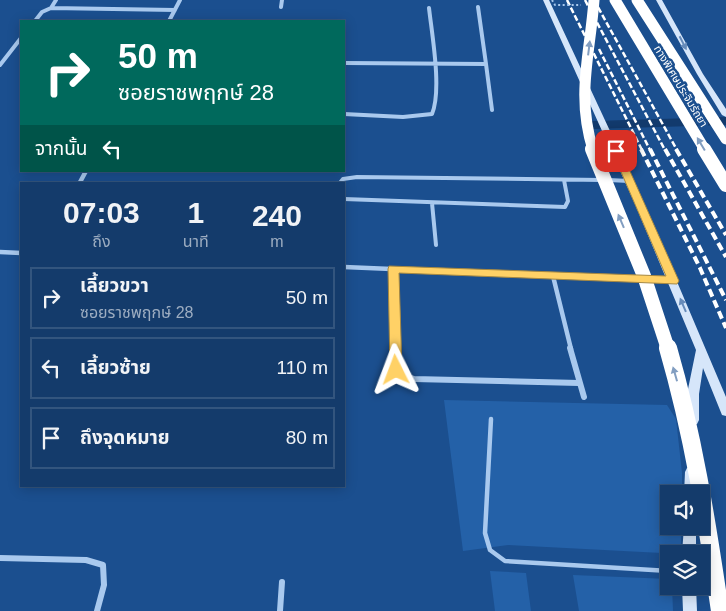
<!DOCTYPE html>
<html lang="th">
<head>
<meta charset="utf-8">
<style>
  :root { --surface:#143b6b; --page:#1d4271; --text:#f1f3f6; --muted:#9dadc1; --line:#33557e }
  body { margin:0; font-family:Helvetica,"Noto Sans Thai",sans-serif; background:var(--page); color:var(--text); height:100vh; display:flex; flex-direction:column; font-size:19px; white-space:nowrap }
  * { box-sizing:border-box; margin:0 }
  p { font-size:16px; color:var(--muted) }
  .icon { flex:none; width:28px; height:28px; fill:none; stroke:currentColor; stroke-width:2; stroke-linecap:round; stroke-linejoin:round }
  .map { position:relative; flex:1; overflow:hidden }
  .sheet { position:absolute; left:20px; top:182px; width:325px; height:305px; display:flex; flex-direction:column; background:var(--surface); border-radius:0px; box-shadow:0 2px 12px #0003,0 0 0 1px var(--line) }
  .sheet>* { flex:none }
  .guide { position:absolute; left:20px; top:20px; width:325px; height:152px; border-radius:0px; box-shadow:0 2px 12px #0003,0 0 0 1px var(--line); background:#00695c; color:#fff; overflow:hidden }
  .tools { position:absolute; left:660px; top:485px; display:grid; gap:10px }
  .tools a { display:grid; place-items:center; width:50px; height:50px; border-radius:0px; background:var(--surface); box-shadow:0 2px 12px #0003,0 0 0 1px var(--line); font-size:25px }
  .pin { position:absolute; display:grid; place-items:center; width:42px; height:42px; color:#fff; margin:-21px; border-radius:10px; box-shadow:0 2px 8px #0006 }
  .me { position:absolute; width:55px; margin:-28px; rotate:357deg; stroke-linejoin:round; filter:drop-shadow(0 0 4px #0008) }
  .turn { display:flex; align-items:center; gap:18px; height:105px; padding:0 15px; font-size:22px }
  .turn .icon { width:65px; height:65px; stroke-width:2.5 }
  .turn b { display:block; font-size:35px; line-height:42px }
  .then { display:flex; align-items:center; height:48px; padding:0 15px; background:#0003; gap:10px; font-size:19px }
  .eta { display:flex; justify-content:space-evenly; align-items:center; height:85px; text-align:center }
  .eta b { font-size:30px; font-weight:700; line-height:35px }
  ul { padding:0; list-style:none }
  li { display:flex; align-items:center; gap:15px; height:62px; margin:0 10px 8px; padding:0 5px; border:2px solid var(--line); border-radius:0px }
  li div { flex:1 }
  li b { display:block; font-size:19px }
  li em { font-style:normal }
  .map>svg:first-child { display:block }
  .green { fill:#2461a8 }
  .lines { fill:none; stroke-linecap:round; stroke-linejoin:round }
  .canal { fill:#123a6d; fill-rule:evenodd }
  .lane-far1 { stroke:#a9c9ee; stroke-width:4 }
  .lane { stroke:#a9c9ee; stroke-width:4.5 }
  .street-far2 { stroke:#a9c9ee; stroke-width:4 }
  .street-far1 { stroke:#a9c9ee; stroke-width:4.5 }
  .street { stroke:#a9c9ee; stroke-width:6 }
  .secondary { fill:#d6e6fa; fill-rule:evenodd }
  .rail-far1 { stroke:#fff; stroke-width:2.5; stroke-dasharray:6 2.5; stroke-linecap:butt }
  .rail { stroke:#fff; stroke-width:4; stroke-dasharray:8 4; stroke-linecap:butt }
  .path-bridge { stroke:#a9c9ee; stroke-width:2; stroke-dasharray:2 2.5; stroke-linecap:butt }
  .highway-bridge-far2 { stroke:#fff; stroke-width:11 }
  .highway-bridge-far1 { stroke:#fff; stroke-width:14 }
  .highway-bridge { stroke:#fff; stroke-width:18 }
  .oneway { fill:#668bba }
  .oneway2 { fill:#829ec1 }
  .route { fill:#ffd166; stroke:#a68842 }
  .labels { text-anchor:middle; dominant-baseline:central; stroke-width:5; stroke-linejoin:round; paint-order:stroke }
  .far-street-label { font-size:11px; fill:#fff; stroke:#1b4f8f }
</style>
</head>
<body>
<div class="map">
<svg width="726" height="611" viewBox="0 0 726 611">
  <rect width="100%" height="100%" fill="#1b4f8f"/>
  <path class="green" d="M444 400 667 405 676 419 682 473V494H669V526H681V554L508 545 463 551Z
    M490 571 526 573 531 611H495Z
    M573 575 669 579V586H672L673 611H579Z"/>
  <g class="lines">
    <path class="canal" d="M726 117V125L593 129 588 128 586 125 588 122 593 121Z"/>
    <path class="lane-far1" d="M609 180 629 181
      M339 184 343 179 357 177 602 180
      M344 199 565 207 568 201 564 180
      M432 203 436 245"/>
    <path class="lane" d="M491 419 485 533 490 550 505 561 669 571"/>
    <path class="street-far2" d="M281 7 282 0
      M478 7 486 64
      M51 8 56 0
      M35 21 42 12 51 8 175 10
      M169 21 180 0
      M344 63 486 64 492 110
      M0 65 21 38
      M344 114 403 117 432 114C442 90 432 35 429 8"/>
    <path class="street-far1" d="M79 184 86 171
      M0 252 21 253
      M344 267 672 281
      M393 269 395 349
      M553 276 571 349"/>
    <path class="street" d="M395 348C395 366 393 374 414 379L579 383
      M570 348 584 397
      M0 558 86 560 103 565 104 585 97 611
      M280 611 282 582"/>
    <path class="secondary" d="M543 0H549L644 204 726 397V416L722 415 703 368 699 394V420L697 424 693 425 689 424 687 420V394L696 350 635 204Z
      M656 0H662L703 74 726 109V117L722 115 697 74Z
      M691 466 695 468 697 472 696 494H684L685 472 687 468Z
      M684 526H696V554H682Z
      M682 586H696L697 611H683Z"/>
    <path class="rail-far1" d="M567 0 642 150
      M585 0 665 150
      M594 0 677 150
      M599 49 650 150"/>
    <path class="rail" d="M641 149 700 268 726 328
      M650 149 726 300
      M665 149 726 257
      M676 149 726 235"/>
    <path class="path-bridge" d="M552 0 555 5H581"/>
    <path class="highway-bridge-far2" d="M615 0 705 150
      M637 0 726 139
      M593 150C576 95 590 55 594 0"/>
    <path class="highway-bridge-far1" d="M592 149 644 276 668 349
      M704 149 726 185"/>
    <path class="highway-bridge" d="M668 348C693 434 707 522 720 611"/>
  </g>
  <defs><path id="oneway-solid" d="M-6-.8H1V-3.2L6.5 0L1 3.2V.8H-6Z" transform="scale(1.25)"/></defs>
  <g class="oneway">
    <use href="#oneway-solid" transform="translate(683 43) rotate(63)"/>
    <use href="#oneway-solid" transform="translate(683 305) rotate(-113)"/>
  </g>
  <g class="oneway2">
    <use href="#oneway-solid" transform="translate(589 48) rotate(-83)"/>
    <use href="#oneway-solid" transform="translate(701 144) rotate(-121)"/>
    <use href="#oneway-solid" transform="translate(621 221) rotate(-113)"/>
    <use href="#oneway-solid" transform="translate(675 374) rotate(-106)"/>
  </g>
  <path class="route" d="M616 148 621 151 679 281 677 284 399 273 402 370 401 374 396 375 392 374 390 370 388 269 389 266 666 276 612 151Z"/>
  <g class="labels">
    <g class="far-street-label">
      <text transform="translate(681 86) rotate(59)">ทางพิเศษประจิมรัถยา</text>
    </g>
  </g>
</svg>
<div class="tools">
<a><svg class="icon" aria-label="sound" viewBox="0 0 24 24"><path d="M4 9h4l5-4v14l-5-4H4zM17 9q2 3 0 6"/></svg></a>
<a><svg class="icon" aria-label="layers" viewBox="0 0 24 24"><path d="M12 4l9 5-9 5-9-5zM3 14l9 5 9-5"/></svg></a>
</div>
<div class="pin" style="left:616px;top:151px;background:#d93025"><svg class="icon" aria-label="arrive" viewBox="0 0 24 24"><path d="M6 21V4h12l-3 4 3 4H6"/></svg></div>
<svg class="me" style="left:396px;top:370px" viewBox="-20 -20 40 40"><path d="M0-17L14 15 0 8-14 15z" fill="#ffd166" stroke="#fff" stroke-width="4"/></svg>
<div class="guide">
<div class="turn"><svg class="icon" aria-label="right" viewBox="0 0 24 24"><path d="M7 20v-9h11M14 6l5 5-5 5"/></svg><div><b>50 m</b>ซอยราชพฤกษ์ 28</div></div>
<div class="then">จากนั้น<svg class="icon" aria-label="left" viewBox="0 0 24 24"><path d="M17 20v-9H6M10 6l-5 5 5 5"/></svg></div>
</div>
<section class="sheet">
<div class="eta">
<div><b>07:03</b><p>ถึง</p></div>
<div><b>1</b><p>นาที</p></div>
<div><b>240</b><p>m</p></div>
</div>
<ul>
<li><svg class="icon" aria-label="right" viewBox="0 0 24 24"><path d="M7 20v-9h11M14 6l5 5-5 5"/></svg><div><b>เลี้ยวขวา</b><p>ซอยราชพฤกษ์ 28</p></div><em>50 m</em></li>
<li><svg class="icon" aria-label="left" viewBox="0 0 24 24"><path d="M17 20v-9H6M10 6l-5 5 5 5"/></svg><div><b>เลี้ยวซ้าย</b></div><em>110 m</em></li>
<li><svg class="icon" aria-label="arrive" viewBox="0 0 24 24"><path d="M6 21V4h12l-3 4 3 4H6"/></svg><div><b>ถึงจุดหมาย</b></div><em>80 m</em></li>
</ul>
</section>
</div>
</body>
</html>
